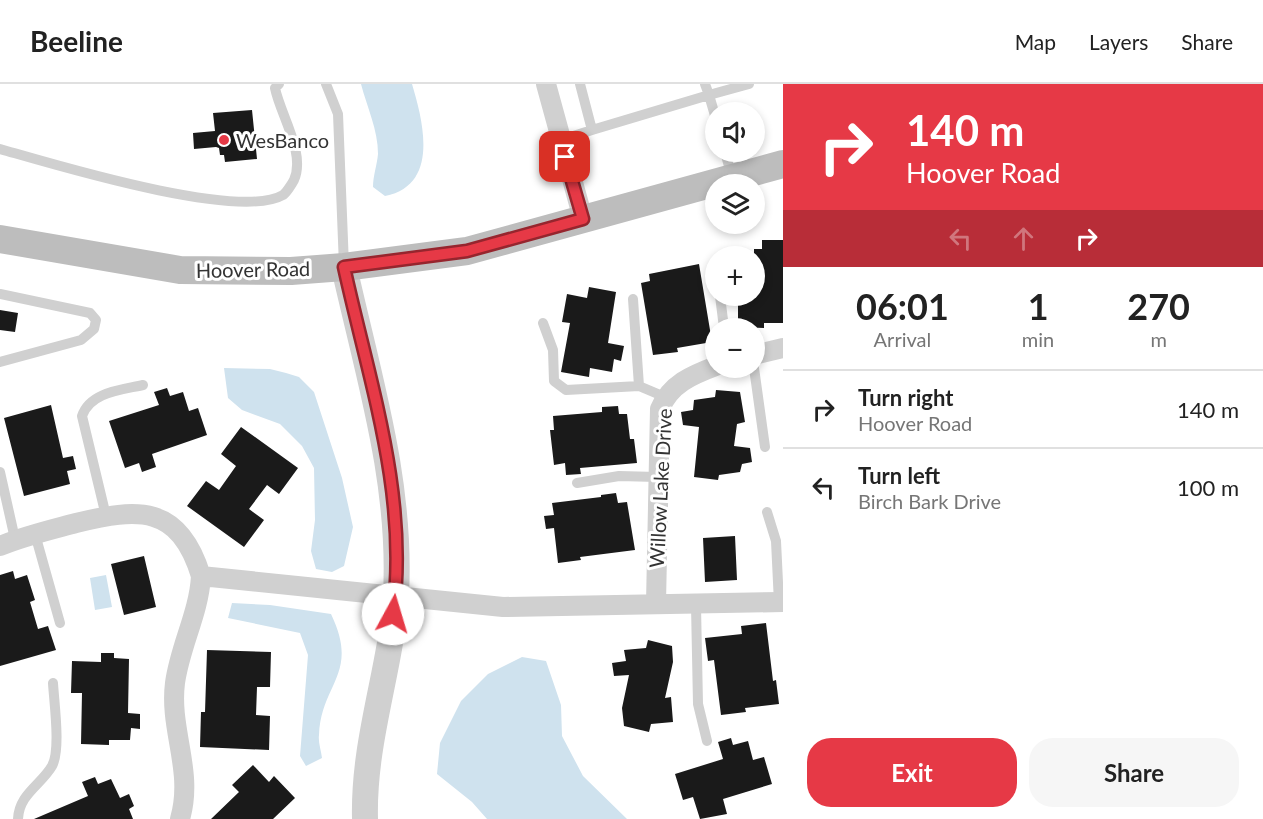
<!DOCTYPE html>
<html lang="en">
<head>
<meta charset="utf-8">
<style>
  :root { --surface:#fff; --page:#f6f6f6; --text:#222; --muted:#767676; --line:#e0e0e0; --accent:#e63946 }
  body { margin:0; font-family:Lato,sans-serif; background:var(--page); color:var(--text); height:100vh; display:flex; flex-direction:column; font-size:22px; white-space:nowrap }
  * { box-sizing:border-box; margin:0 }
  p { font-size:20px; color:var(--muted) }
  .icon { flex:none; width:33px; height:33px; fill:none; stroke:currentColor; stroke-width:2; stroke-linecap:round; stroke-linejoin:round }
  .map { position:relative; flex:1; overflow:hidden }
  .side { display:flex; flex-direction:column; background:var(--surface); width:480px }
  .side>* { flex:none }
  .top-card { background:#e63946; color:#fff; overflow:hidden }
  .tools { position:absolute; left:705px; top:18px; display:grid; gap:12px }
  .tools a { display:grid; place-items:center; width:60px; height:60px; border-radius:50%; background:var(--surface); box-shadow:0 3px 9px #0003; font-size:30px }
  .pin { position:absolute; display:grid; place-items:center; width:51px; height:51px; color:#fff; margin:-26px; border-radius:12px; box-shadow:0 3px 9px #0006 }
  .me { position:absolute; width:66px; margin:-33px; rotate:6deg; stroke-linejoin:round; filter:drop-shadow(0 0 4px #0008) }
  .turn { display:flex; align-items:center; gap:21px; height:126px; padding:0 24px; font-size:27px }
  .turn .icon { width:78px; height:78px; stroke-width:2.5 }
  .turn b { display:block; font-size:42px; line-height:51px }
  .lanes { display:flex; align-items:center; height:57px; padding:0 24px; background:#0003; justify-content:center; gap:30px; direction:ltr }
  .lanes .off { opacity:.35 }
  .eta { display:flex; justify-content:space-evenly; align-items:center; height:102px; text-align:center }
  .eta b { font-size:36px; font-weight:700; line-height:42px }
  .button { display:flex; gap:12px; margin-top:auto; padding:12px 24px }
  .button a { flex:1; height:69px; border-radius:24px; background:var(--accent); color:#fff; font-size:24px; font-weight:700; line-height:69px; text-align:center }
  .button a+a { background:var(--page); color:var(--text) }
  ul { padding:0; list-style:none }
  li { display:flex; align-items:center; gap:18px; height:78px; padding:0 24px; border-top:2px solid var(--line) }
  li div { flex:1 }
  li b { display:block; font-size:22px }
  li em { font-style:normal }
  header { display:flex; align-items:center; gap:36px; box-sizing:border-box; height:84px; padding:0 30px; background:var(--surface); border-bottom:2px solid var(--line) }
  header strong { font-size:28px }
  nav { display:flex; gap:33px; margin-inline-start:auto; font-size:21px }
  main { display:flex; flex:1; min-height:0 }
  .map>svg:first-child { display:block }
  .water { fill:#cfe2ee }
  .building { fill:#1a1a1a }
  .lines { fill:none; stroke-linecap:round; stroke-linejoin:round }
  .service { stroke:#d0d0d0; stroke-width:10 }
  .minor { stroke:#d0d0d0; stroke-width:20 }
  .tertiary { stroke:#d0d0d0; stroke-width:26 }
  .secondary { stroke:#bdbdbd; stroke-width:28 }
  .route-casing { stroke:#96252e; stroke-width:15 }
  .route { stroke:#e63946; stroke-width:10 }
  .poi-dot { fill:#e63946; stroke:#fff; stroke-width:2 }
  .labels { text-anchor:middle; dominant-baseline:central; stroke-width:6; stroke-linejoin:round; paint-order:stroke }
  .poi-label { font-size:20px; fill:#333; stroke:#fff; text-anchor:start }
  .street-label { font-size:20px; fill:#333; stroke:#fff }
</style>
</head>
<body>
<header>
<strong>Beeline</strong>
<nav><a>Map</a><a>Layers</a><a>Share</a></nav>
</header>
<main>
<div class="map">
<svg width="783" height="735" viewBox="0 0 783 735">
  <rect width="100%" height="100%" fill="#fff"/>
  <path class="water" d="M361 0H412C423 37 440 101 385 112L373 103C373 92 377 81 378 70 378 46 367 23 361 0Z
    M224 284 270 285 286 289 299 293 314 308 342 394 353 443 344 482 332 488 316 485 311 467 315 436 314 384 302 362 280 340 242 326 228 314Z
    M106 491 112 523 95 526 90 494Z
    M232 519 270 521 331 530C360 590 321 599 319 651 318 658 321 666 322 674L306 682 300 672 308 571 300 549 228 534Z
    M522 573 546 577 561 621 562 652 583 692 627 735H487L472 718 437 690 440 659 461 617 488 590Z"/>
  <path class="building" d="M252 26 257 75 225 78 224 71H220L219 64 216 63 194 65 193 49 215 47 213 29Z
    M762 156H783V239H764V244L738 243V212H754V165H762Z
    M699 180 712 258 677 264 678 268 653 271 641 199 650 197 649 190Z
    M589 203 616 208 608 259 624 262 621 277 614 275 612 288 590 284 589 293 561 288 570 239 562 238 567 210 587 214Z
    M0 226 18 229 15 248 0 246Z
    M167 304 170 312 183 308 189 327 198 324 207 351 152 370 156 383 142 388 139 379 125 384 109 337 159 321 154 308Z
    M716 306 740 308 745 338 737 340 734 362 750 364 752 378 742 380 740 388 719 391 718 396 694 393 699 343 683 341 681 328 693 326 694 316 715 313Z
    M51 321 63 374 73 372 76 385 67 387 70 400 24 412 4 334Z
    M618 322 619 330H627L630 355H634L637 379 580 384 581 390 566 391 565 379 554 381 550 346H554L553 332 602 328V323Z
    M241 343 298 384 279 410 267 401 249 425 264 436 244 463 187 422 206 397 219 406 236 382 221 370Z
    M616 409 618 419 627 418 635 466 580 473 581 476 558 479 554 444 546 445 544 432 554 431 552 419 601 413V411Z
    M735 452 737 496 705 498 703 454Z
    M144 472 156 523 124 531 111 480Z
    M13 487 15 495 27 491 35 516 30 518 38 545 48 542 56 566 0 582V491Z
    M766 539 773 597 776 596 779 620 745 624 746 628 721 631 714 576 708 577 705 554 742 550 741 542Z
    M648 556 672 562 673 578 665 614 671 613 673 638 651 640 649 648 624 642 622 624 629 591 614 592 612 579 626 577 624 566 646 564Z
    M207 566 271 568 270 603H257L256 631 270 632 269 666 200 663 201 628H205Z
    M101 569H114V574L129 575 128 629 140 630V645L131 644 130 656H109V661L81 660 82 609H71L72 577 101 578Z
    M731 654 733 661 748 657 753 676 764 673 772 700 723 715 727 730 700 735 693 713 683 716 675 690 723 675 718 658Z
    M253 681 269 698 274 692 295 714 273 735H211L239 708 232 701Z
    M95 693 98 700 111 695 120 714 129 710 134 722 129 725 133 735H34L88 712 82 698Z"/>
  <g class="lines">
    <path class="service" d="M326 0 338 30 344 182
      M705 0 709 11 749 0
      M592 46 709 11 716 35
      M561 56 592 46 580 0
      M0 65C53 80 239 137 283 111 286 109 292 100 294 96 306 69 280 30 275 4L279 0
      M725 68 732 93
      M0 210 90 229 96 236 94 245 81 256 0 278
      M720 212 724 244
      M633 215 639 302
      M543 239 553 266 554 297 566 306 639 302 665 313
      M754 284 765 363
      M0 388 15 455
      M577 399 619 392 657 393
      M767 428 776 457 779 519
      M106 432 82 332C90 308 121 306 143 301
      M35 450 60 539
      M696 522 698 620 707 657
      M18 735C19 710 41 701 52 682 61 666 54 618 53 599"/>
    <path class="minor" d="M546 0 583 135
      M754 271 783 264
      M0 462C24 452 50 446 76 439 138 424 179 420 201 492L503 523 783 518
      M656 519 660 325C670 300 692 291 716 282
      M180 735C194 687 169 646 175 599 180 562 199 529 201 492"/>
    <path class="tertiary" d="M344 183C368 291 402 398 396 510 391 586 363 656 365 735"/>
    <path class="secondary" d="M0 155 180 186 291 187 344 183 467 167 783 80"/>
  </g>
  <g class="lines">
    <g class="route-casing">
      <path id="route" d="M393 530C409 412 369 297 344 183L467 167 583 135 565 73"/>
    </g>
    <use href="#route" class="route"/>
  </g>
  <circle class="poi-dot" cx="224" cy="56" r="6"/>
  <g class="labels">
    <g class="poi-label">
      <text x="236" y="56">WesBanco</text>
    </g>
    <g class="street-label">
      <text transform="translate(253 185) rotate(-1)">Hoover Road</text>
      <text transform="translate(660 404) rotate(-87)">Willow Lake Drive</text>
    </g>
  </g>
</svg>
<div class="tools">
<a><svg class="icon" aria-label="sound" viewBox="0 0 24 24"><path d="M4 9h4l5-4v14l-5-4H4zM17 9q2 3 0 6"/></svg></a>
<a><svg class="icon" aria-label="layers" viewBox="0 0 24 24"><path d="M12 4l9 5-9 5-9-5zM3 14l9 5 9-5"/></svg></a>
<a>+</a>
<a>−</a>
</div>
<div class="pin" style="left:565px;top:73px;background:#d93025"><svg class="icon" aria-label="arrive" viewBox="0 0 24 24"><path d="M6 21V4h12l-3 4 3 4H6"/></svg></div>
<svg class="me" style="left:393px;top:530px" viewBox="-20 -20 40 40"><circle r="19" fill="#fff"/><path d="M0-13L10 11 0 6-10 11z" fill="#e63946"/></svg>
</div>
<section class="side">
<div class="top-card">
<div class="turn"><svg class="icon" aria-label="right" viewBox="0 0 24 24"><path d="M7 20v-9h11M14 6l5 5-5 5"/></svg><div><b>140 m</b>Hoover Road</div></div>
<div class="lanes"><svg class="icon off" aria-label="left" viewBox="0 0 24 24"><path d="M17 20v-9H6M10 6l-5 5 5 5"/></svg><svg class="icon off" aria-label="ahead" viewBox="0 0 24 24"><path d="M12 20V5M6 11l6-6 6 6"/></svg><svg class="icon" aria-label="right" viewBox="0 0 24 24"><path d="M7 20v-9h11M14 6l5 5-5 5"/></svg></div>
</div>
<div class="eta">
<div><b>06:01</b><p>Arrival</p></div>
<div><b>1</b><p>min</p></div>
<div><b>270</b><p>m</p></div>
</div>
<ul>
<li><svg class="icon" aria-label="right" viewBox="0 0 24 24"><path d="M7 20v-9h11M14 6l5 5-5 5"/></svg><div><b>Turn right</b><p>Hoover Road</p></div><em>140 m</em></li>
<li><svg class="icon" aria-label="left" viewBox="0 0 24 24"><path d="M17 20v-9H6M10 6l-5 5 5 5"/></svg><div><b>Turn left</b><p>Birch Bark Drive</p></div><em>100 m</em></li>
</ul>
<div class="button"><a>Exit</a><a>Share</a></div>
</section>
</main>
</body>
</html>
